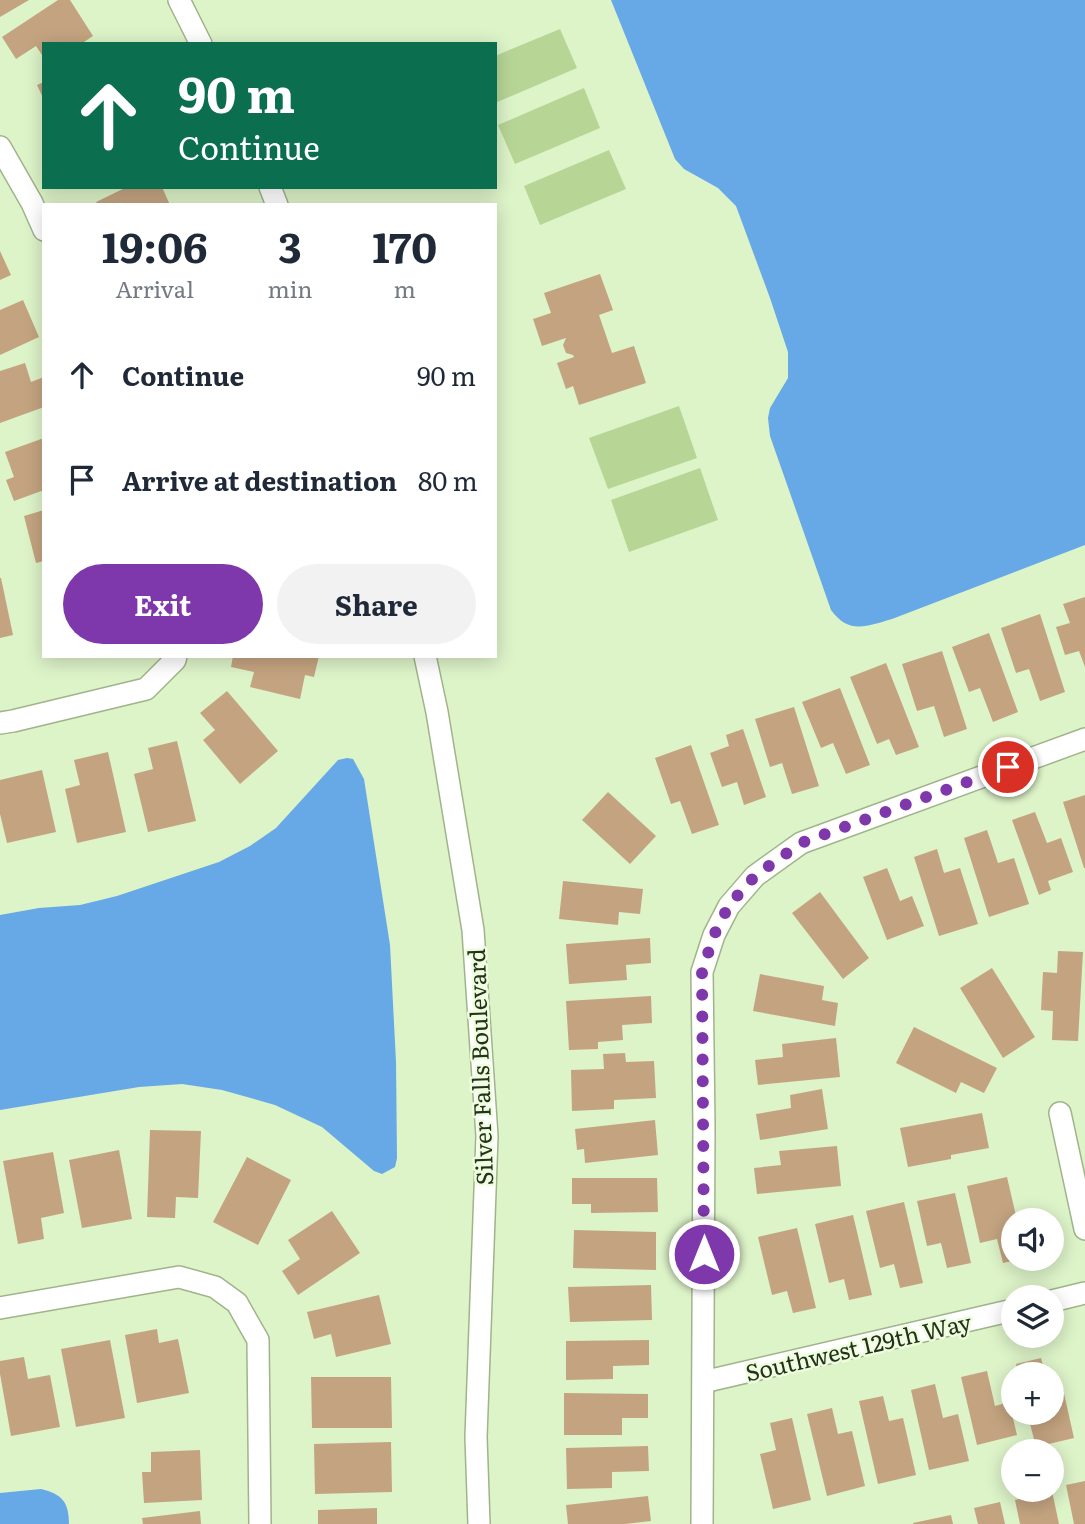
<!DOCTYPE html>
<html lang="en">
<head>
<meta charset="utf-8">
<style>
  :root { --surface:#fff; --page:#f2f2f3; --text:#1f2937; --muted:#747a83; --accent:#7e38ab }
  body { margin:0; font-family:Literata,serif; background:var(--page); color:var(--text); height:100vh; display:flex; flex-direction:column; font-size:26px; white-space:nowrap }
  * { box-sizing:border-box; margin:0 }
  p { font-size:23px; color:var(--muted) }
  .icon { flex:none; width:38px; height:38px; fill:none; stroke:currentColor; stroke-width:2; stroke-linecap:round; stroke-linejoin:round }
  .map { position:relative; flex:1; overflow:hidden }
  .details { position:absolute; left:42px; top:203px; width:455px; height:455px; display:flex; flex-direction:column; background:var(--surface); border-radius:0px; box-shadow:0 4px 18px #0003 }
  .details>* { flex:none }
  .top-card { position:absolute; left:42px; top:42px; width:455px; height:147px; border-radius:0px; box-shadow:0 4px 18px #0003; background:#0b6e4f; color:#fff; overflow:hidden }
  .tools { position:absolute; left:1001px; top:1208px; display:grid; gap:14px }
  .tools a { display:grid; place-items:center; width:63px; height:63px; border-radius:50%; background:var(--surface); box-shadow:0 4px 18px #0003; font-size:35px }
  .pin { position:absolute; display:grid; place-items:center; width:60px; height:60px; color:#fff; margin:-30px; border:4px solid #fff; border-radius:50%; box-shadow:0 2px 7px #0007 }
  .me { position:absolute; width:77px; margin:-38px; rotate:0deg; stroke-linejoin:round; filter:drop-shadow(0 0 5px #0008) }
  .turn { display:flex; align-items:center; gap:24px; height:147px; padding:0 21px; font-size:32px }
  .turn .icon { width:91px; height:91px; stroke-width:2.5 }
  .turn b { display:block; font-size:49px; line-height:60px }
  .eta { display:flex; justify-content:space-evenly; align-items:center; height:119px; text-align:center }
  .eta b { font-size:42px; font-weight:700; line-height:49px }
  .button { display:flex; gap:14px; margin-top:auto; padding:14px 21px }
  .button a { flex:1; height:80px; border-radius:42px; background:var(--accent); color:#fff; font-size:28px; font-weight:700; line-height:80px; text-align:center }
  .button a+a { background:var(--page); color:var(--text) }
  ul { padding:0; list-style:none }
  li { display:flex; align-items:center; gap:21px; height:105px; padding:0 21px }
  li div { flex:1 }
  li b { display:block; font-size:26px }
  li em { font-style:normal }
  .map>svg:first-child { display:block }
  .green { fill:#b7d696 }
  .water { fill:#67a8e7 }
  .building { fill:#c4a480 }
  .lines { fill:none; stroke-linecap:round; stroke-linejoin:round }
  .minor-casing { stroke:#a0b48b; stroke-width:24 }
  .minor { stroke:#fff; stroke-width:21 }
  .route { stroke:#7e38ab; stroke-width:12; stroke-dasharray:0 21.6 }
  .labels { text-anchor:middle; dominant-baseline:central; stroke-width:5; stroke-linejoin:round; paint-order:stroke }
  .street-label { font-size:23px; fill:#272f1e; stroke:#edfedc }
</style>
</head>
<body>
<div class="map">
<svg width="1085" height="1524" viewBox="0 0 1085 1524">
  <rect width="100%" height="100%" fill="#ddf3c8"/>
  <path class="green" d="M560 29 577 68 495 103V56Z
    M584 88 600 128 515 164 498 125Z
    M609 150 626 189 540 225 524 186Z
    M679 406 697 458 608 489 589 438Z
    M700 468 718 520 629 552 611 500Z"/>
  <path class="water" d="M611 0H1085V545L892 619C867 626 849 635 831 610L770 436 768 418 770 408 788 378V352L770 298 736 206 718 188 684 169 675 159Z
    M347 758 353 759 364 779 390 945 396 1062 397 1158 395 1167 382 1174 374 1171 322 1127 275 1105 222 1090 182 1084 139 1087 0 1110V915L39 908 80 905 117 896 219 862 250 846 276 828 338 760Z
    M41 1489C62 1494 69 1502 69 1524H0V1493Z"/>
  <path class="building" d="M0 0H29L0 17Z
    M58 0H70L93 36 81 44H44V58L36 46 16 59 2 37Z
    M44 82V100L37 85Z
    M127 187H162L170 205H98L96 202Z
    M0 251 11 275 0 280Z
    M600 274 613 310 599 315 612 353 634 346 646 383 579 405 573 386 566 389 557 363 574 357 573 355 566 353 563 345 566 338 542 346 533 319 551 313 544 293Z
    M23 300 39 337 0 355V310Z
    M25 363 31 382 44 377V407L0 423V371Z
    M44 438V490L14 501 6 480 14 477 5 452Z
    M44 510V561L36 563 24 516Z
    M0 578H1L13 635 0 638Z
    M1085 597V667L1079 651 1065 655 1056 627 1070 623 1063 604Z
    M1040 614 1065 692 1040 701 1029 669 1016 673 1001 628Z
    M989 633 1018 712 993 722 980 688 969 692 952 647Z
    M942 651 967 729 944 737 934 706 917 711 902 664Z
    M233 656H319L314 677 305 675 300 699 250 687 254 672 231 667Z
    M886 663 919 747 896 755 889 739 877 744 850 677Z
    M840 688 870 765 846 774 833 743 821 748 802 702Z
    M227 691 278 751 240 784 203 740 215 730 200 713Z
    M794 707 819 786 792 794 782 763 770 767 755 719Z
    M743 729 766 797 744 805 737 782 722 787 710 753 729 746 726 735Z
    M177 741 196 821 148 832 134 774 153 769 148 748Z
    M691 745 719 825 692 834 680 801 671 804 655 758Z
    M108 752 126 832 77 843 65 789 80 785 74 760Z
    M42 770 56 832 7 843 0 814V780Z
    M608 792 656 836 630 864 582 820Z
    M1085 795V868H1084L1063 802Z
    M1035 812 1047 843 1061 838 1073 872 1048 881 1051 890 1039 895 1012 820Z
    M987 830 998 863 1014 858 1029 904 989 917 964 838Z
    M937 849 944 873 960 868 978 924 939 936 914 857Z
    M887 868 900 901 912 896 924 926 887 940 863 877Z
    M563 881 643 889 640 914 619 912 618 925 559 919Z
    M820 892 869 958 843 979 792 913Z
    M650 938 651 963 626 965 627 980 569 984 566 944Z
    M1058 951 1083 952 1078 1041 1052 1040 1053 1011 1041 1010 1043 972 1057 973Z
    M992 968 1035 1037 1003 1058 960 988Z
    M760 974 824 986 822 1000 838 1003 835 1026 753 1011Z
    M651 996 652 1023 622 1025 623 1040 598 1042V1049L569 1050 566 1001Z
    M914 1027 997 1068 984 1093 961 1082 956 1093 896 1063Z
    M836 1038 840 1077 758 1085 755 1060 783 1057 782 1044Z
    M625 1053 626 1062 654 1061 656 1098 614 1100V1109L572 1111 571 1070 604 1069 603 1054Z
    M822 1089 828 1129 760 1140 756 1114 791 1108 790 1095Z
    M982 1113 989 1148 951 1155V1159L908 1167 900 1128Z
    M655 1120 658 1155 585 1163 584 1149 577 1150 575 1129Z
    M150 1130 201 1131 198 1198 176 1197 175 1218 147 1217Z
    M837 1146 841 1186 757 1194 754 1168 781 1165 779 1151Z
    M119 1150 132 1219 82 1228 69 1160Z
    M53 1152 64 1213 41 1218 44 1239 18 1244 3 1161Z
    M247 1157 291 1180 258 1245 213 1222Z
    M1007 1177 1017 1220H1013V1258L1020 1259 1003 1263 997 1239 980 1243 967 1186Z
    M572 1178H657L658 1212 591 1213V1204H572Z
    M955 1193 971 1263 947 1268 941 1243 927 1246 917 1201Z
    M904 1202 923 1283 900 1288 894 1264 880 1268 866 1211Z
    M332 1211 360 1253 298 1295 282 1271 300 1259 288 1240Z
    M853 1215 872 1295 849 1300 844 1279 829 1283 815 1224Z
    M797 1228 816 1308 793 1313 787 1291 772 1295 758 1237Z
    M574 1230 656 1232V1270L573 1268Z
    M651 1285 652 1320 570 1322 568 1287Z
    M379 1295 391 1344 336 1357 331 1334 314 1339 307 1312Z
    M157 1329 159 1343 178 1339 189 1393 137 1403 125 1335Z
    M110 1340 125 1418 76 1427 61 1349Z
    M649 1340V1365L613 1366V1379L566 1380V1341Z
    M24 1357 28 1379 50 1375 60 1427 11 1436 0 1374V1361Z
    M1041 1358 1045 1374H1018L1016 1364Z
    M987 1371 995 1406 1009 1402 1017 1435 977 1445 961 1377Z
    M311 1377H391L392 1428H312Z
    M1061 1380 1074 1438 1036 1447 1027 1412H1052V1382Z
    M935 1384 943 1418 958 1414 969 1461 929 1470 911 1390Z
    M564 1393 648 1394V1418H622V1435H564Z
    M883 1396 889 1421 903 1418 916 1475 878 1484 859 1401Z
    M832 1408 838 1434 852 1431 865 1486 827 1496 807 1414Z
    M792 1418 811 1500 773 1509 760 1454 776 1450 770 1423Z
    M391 1442 392 1492 315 1494 314 1444Z
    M648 1446 649 1471 612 1472V1488L567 1489 566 1448Z
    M200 1450 202 1500 144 1503 142 1472H151V1452Z
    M1085 1481V1524H1074L1066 1485Z
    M1052 1491 1059 1524H1020L1015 1500Z
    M648 1496 651 1521 625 1524H568L566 1505Z
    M1000 1502 1005 1524H978L974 1508Z
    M377 1508V1524H318V1510Z
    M200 1511 201 1524H143L142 1518Z
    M951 1515 953 1524H913V1523Z"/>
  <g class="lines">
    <g class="minor-casing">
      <path id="minor" d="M179 0 201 44
        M0 147 32 203 44 230
        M270 187 277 205
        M425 656 437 712 473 930 487 1136 476 1437 479 1524
        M0 723 13 721 146 689 175 660 176 656
        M1060 1113 1085 1229
        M1052 1301 1085 1293
        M0 1308 179 1277 215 1287 237 1303 258 1340 260 1524
        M703 1382 1013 1310
        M702 1524 704 1126 702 972 714 935 729 906 755 876 801 843 1085 739"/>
    </g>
    <use href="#minor" class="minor"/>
  </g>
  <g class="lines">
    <path class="route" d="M704 1254 702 972 714 935 729 905 755 876 801 843 1008 767"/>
  </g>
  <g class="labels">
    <g class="street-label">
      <text transform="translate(479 1067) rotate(-92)">Silver Falls Boulevard</text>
      <text transform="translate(858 1346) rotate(-13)">Southwest 129th Way</text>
    </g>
  </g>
</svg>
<div class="tools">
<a><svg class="icon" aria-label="sound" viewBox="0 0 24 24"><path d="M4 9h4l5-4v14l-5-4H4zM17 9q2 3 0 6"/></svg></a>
<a><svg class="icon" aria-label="layers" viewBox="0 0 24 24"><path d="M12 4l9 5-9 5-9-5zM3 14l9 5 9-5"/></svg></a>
<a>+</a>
<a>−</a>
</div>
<div class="pin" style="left:1008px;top:767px;background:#d93025"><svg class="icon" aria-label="arrive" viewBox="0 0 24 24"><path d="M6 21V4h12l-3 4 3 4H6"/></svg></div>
<svg class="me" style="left:704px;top:1254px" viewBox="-20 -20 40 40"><circle r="17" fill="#7e38ab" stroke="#fff" stroke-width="3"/><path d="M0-11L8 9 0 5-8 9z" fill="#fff"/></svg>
<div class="top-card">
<div class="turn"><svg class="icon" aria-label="ahead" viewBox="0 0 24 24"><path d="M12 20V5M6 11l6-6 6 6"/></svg><div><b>90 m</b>Continue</div></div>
</div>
<section class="details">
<div class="eta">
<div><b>19:06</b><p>Arrival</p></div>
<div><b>3</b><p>min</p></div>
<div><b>170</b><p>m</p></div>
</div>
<ul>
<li><svg class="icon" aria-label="ahead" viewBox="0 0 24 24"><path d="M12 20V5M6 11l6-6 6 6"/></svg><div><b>Continue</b></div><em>90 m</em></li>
<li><svg class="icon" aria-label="arrive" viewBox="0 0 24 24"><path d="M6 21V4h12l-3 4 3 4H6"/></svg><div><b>Arrive at destination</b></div><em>80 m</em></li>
</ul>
<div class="button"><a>Exit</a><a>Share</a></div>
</section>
</div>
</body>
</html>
